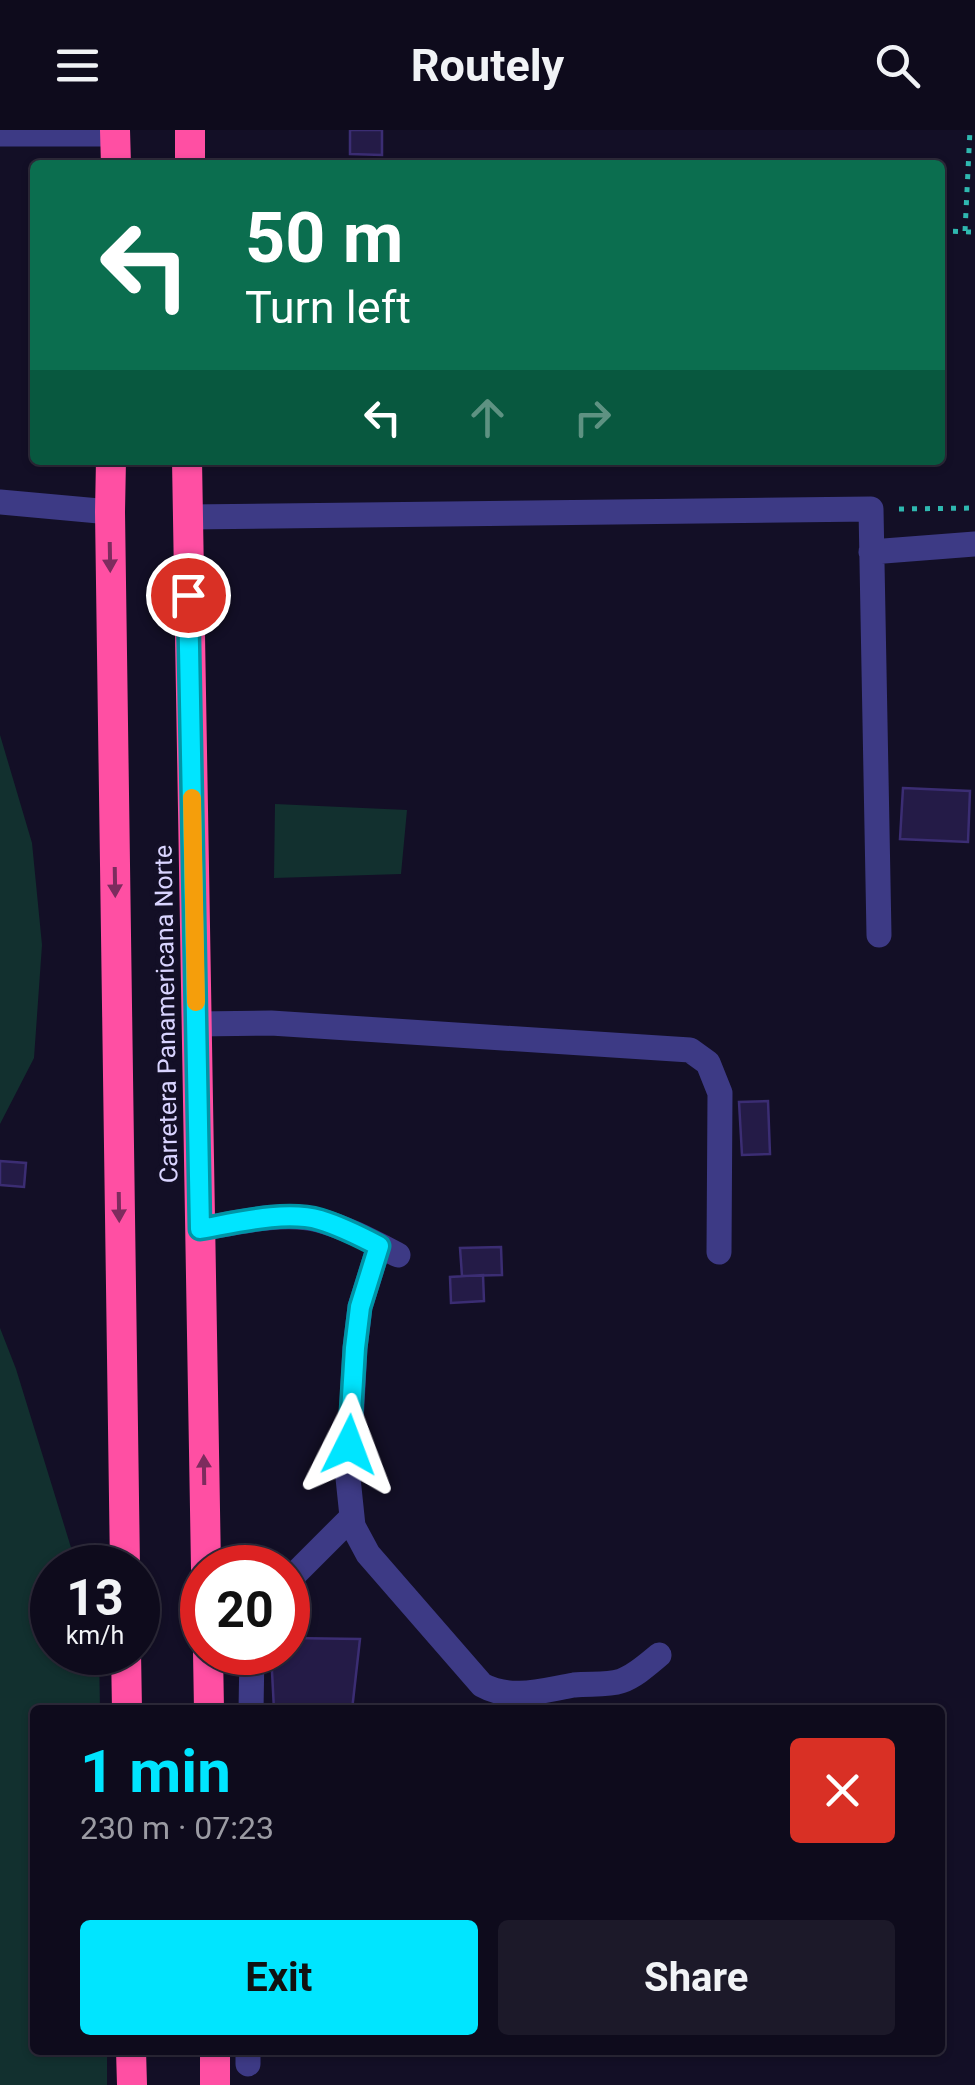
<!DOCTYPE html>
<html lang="en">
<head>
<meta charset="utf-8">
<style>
  :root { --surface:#0e0b1c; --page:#1c1929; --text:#f1f3f6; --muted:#9b9ba3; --line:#2e2b3b; --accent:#00e5ff }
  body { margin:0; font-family:Roboto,sans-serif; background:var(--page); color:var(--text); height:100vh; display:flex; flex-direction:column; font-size:38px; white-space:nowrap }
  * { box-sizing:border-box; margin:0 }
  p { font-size:32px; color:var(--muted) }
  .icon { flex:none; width:55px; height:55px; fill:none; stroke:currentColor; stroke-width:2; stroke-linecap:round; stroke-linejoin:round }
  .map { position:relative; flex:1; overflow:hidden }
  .drawer { position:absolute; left:30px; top:1575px; width:915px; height:350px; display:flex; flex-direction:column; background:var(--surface); border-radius:10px; box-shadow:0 2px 8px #0004,0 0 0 2px var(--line) }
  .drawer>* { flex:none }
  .guide { position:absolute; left:30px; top:30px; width:915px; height:305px; border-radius:10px; box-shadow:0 2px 8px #0004,0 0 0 2px var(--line); background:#0b6e4f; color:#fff; overflow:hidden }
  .speed { position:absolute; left:30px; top:1415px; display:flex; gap:20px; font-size:50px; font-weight:700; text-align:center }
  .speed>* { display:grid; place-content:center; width:130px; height:130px; border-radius:50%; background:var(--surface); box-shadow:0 2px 8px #0004,0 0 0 2px var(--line); line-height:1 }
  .speed small { font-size:25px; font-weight:400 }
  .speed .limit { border:15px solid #d22; background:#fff; color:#111 }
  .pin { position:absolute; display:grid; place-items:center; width:85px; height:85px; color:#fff; margin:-42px; border:5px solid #fff; border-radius:50%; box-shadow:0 2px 10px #0007 }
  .me { position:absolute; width:110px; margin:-55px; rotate:3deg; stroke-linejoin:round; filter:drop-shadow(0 0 8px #0008) }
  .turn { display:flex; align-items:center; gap:35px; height:210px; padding:0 50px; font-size:45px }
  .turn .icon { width:130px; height:130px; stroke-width:2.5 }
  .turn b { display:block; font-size:70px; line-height:85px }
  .lanes { display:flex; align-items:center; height:95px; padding:0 50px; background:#0003; justify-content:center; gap:50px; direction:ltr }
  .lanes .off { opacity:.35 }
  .round { display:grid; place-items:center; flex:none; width:105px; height:105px; border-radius:10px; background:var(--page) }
  .summary { display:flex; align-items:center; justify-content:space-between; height:170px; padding:0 50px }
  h1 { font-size:60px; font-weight:700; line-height:75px; color:var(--accent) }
  .button { display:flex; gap:20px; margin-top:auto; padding:20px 50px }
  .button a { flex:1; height:115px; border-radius:10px; background:var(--accent); color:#111; font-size:40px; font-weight:700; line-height:115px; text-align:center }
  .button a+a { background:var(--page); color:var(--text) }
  header { display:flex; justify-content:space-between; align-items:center; height:130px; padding:0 50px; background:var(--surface); font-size:45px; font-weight:700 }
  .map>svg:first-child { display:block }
  .green { fill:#12302f }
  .building { fill:#241b47; stroke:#3b2d73; stroke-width:2.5 }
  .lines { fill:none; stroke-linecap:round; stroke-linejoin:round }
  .path { stroke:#2fb8b0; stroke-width:5; stroke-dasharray:5 8; stroke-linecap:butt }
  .minor { stroke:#3d3a85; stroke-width:25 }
  .highway { stroke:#ff4fa3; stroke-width:30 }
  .oneway { fill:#7d2c5e }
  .route-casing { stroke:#0095a6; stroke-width:25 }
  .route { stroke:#00e5ff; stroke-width:18 }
  .slow { stroke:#f59e0b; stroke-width:18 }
  .labels { text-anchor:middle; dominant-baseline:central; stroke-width:10; stroke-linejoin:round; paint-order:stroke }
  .street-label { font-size:25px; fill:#d9d4ff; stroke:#130f26 }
</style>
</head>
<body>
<header><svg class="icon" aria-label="menu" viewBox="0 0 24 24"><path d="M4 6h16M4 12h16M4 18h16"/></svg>Routely<svg class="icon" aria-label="search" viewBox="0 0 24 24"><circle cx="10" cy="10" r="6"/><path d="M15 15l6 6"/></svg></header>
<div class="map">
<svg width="975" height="1955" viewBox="0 0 975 1955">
  <rect width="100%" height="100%" fill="#130f26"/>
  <path class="green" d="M0 605 32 713 42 815 34 928 0 994Z
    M275 674 407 680 401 744 274 748Z
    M0 1198 16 1239 77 1437 52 1438V1522L99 1523 100 1580H35V1920H107V1955H0Z"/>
  <path class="building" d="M350 0H382V25L350 24Z
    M903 658 970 661 968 712 900 709Z
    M768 971 770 1024 742 1025 739 972Z
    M0 1031 26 1033 24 1057 0 1055Z
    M501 1117 502 1145 462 1146 460 1118Z
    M483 1145 484 1171 451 1173 450 1147Z
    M288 1508 360 1509 352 1580H274L271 1522H288Z"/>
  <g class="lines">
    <path class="path" d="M940 101 975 102
      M965 101 970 0
      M899 379 975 378"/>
    <path class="minor" d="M0 4H115
      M0 372 110 382
      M187 387 871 379 879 805
      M871 422 975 414
      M196 894 271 893 690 920 708 933 720 963 719 1122
      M200 1099C235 1093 283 1081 318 1090 345 1097 373 1112 398 1125
      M379 1116 360 1177 355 1218 348 1348 353 1396 368 1424 482 1555C511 1571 544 1560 574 1555 589 1553 606 1556 621 1551 635 1546 647 1535 659 1525
      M288 1451 351 1388
      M251 1580 252 1522
      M248 1920V1934"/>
    <path class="highway" d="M115 0 116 35
      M190 35V0
      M111 330 110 382 125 1438
      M187 330 206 1438
      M126 1522 127 1580
      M208 1522 209 1580
      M131 1920 132 1955
      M215 1920V1955"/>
  </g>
  <defs><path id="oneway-solid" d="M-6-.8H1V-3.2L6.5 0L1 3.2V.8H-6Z" transform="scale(2.5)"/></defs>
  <g class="oneway">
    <use href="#oneway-solid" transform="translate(110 427) rotate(89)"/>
    <use href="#oneway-solid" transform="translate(115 752) rotate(89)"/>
    <use href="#oneway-solid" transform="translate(119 1077) rotate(89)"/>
    <use href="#oneway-solid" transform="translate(204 1340) rotate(-91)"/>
  </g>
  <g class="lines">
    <g class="route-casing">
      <path id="route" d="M188 465 200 1099C235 1093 285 1080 320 1090 340 1096 360 1106 379 1116L360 1177 355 1218 349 1315"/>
    </g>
    <use href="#route" class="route"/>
    <path class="slow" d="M192 668 196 872"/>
  </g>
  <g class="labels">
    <g class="street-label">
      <text transform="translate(166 884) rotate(-91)">Carretera Panamericana Norte</text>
    </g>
  </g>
</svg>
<div class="speed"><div>13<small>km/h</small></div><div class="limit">20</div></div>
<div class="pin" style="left:188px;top:465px;background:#d93025"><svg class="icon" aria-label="arrive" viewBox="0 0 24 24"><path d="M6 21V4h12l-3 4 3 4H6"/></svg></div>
<svg class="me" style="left:349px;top:1315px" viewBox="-20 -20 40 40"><path d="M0-17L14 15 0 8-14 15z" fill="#00e5ff" stroke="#fff" stroke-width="4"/></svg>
<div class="guide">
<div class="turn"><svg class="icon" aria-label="left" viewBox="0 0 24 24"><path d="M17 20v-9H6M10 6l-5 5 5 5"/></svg><div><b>50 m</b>Turn left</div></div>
<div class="lanes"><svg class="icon" aria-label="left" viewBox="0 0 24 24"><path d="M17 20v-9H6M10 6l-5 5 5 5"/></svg><svg class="icon off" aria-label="ahead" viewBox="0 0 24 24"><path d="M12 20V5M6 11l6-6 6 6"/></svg><svg class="icon off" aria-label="right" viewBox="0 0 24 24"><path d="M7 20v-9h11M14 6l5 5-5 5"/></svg></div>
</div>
<section class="drawer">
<div class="summary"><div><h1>1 min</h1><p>230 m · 07:23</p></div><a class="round" style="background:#d93025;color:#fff"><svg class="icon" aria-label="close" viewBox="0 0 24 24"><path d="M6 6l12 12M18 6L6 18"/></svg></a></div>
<div class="button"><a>Exit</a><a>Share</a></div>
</section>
</div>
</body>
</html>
